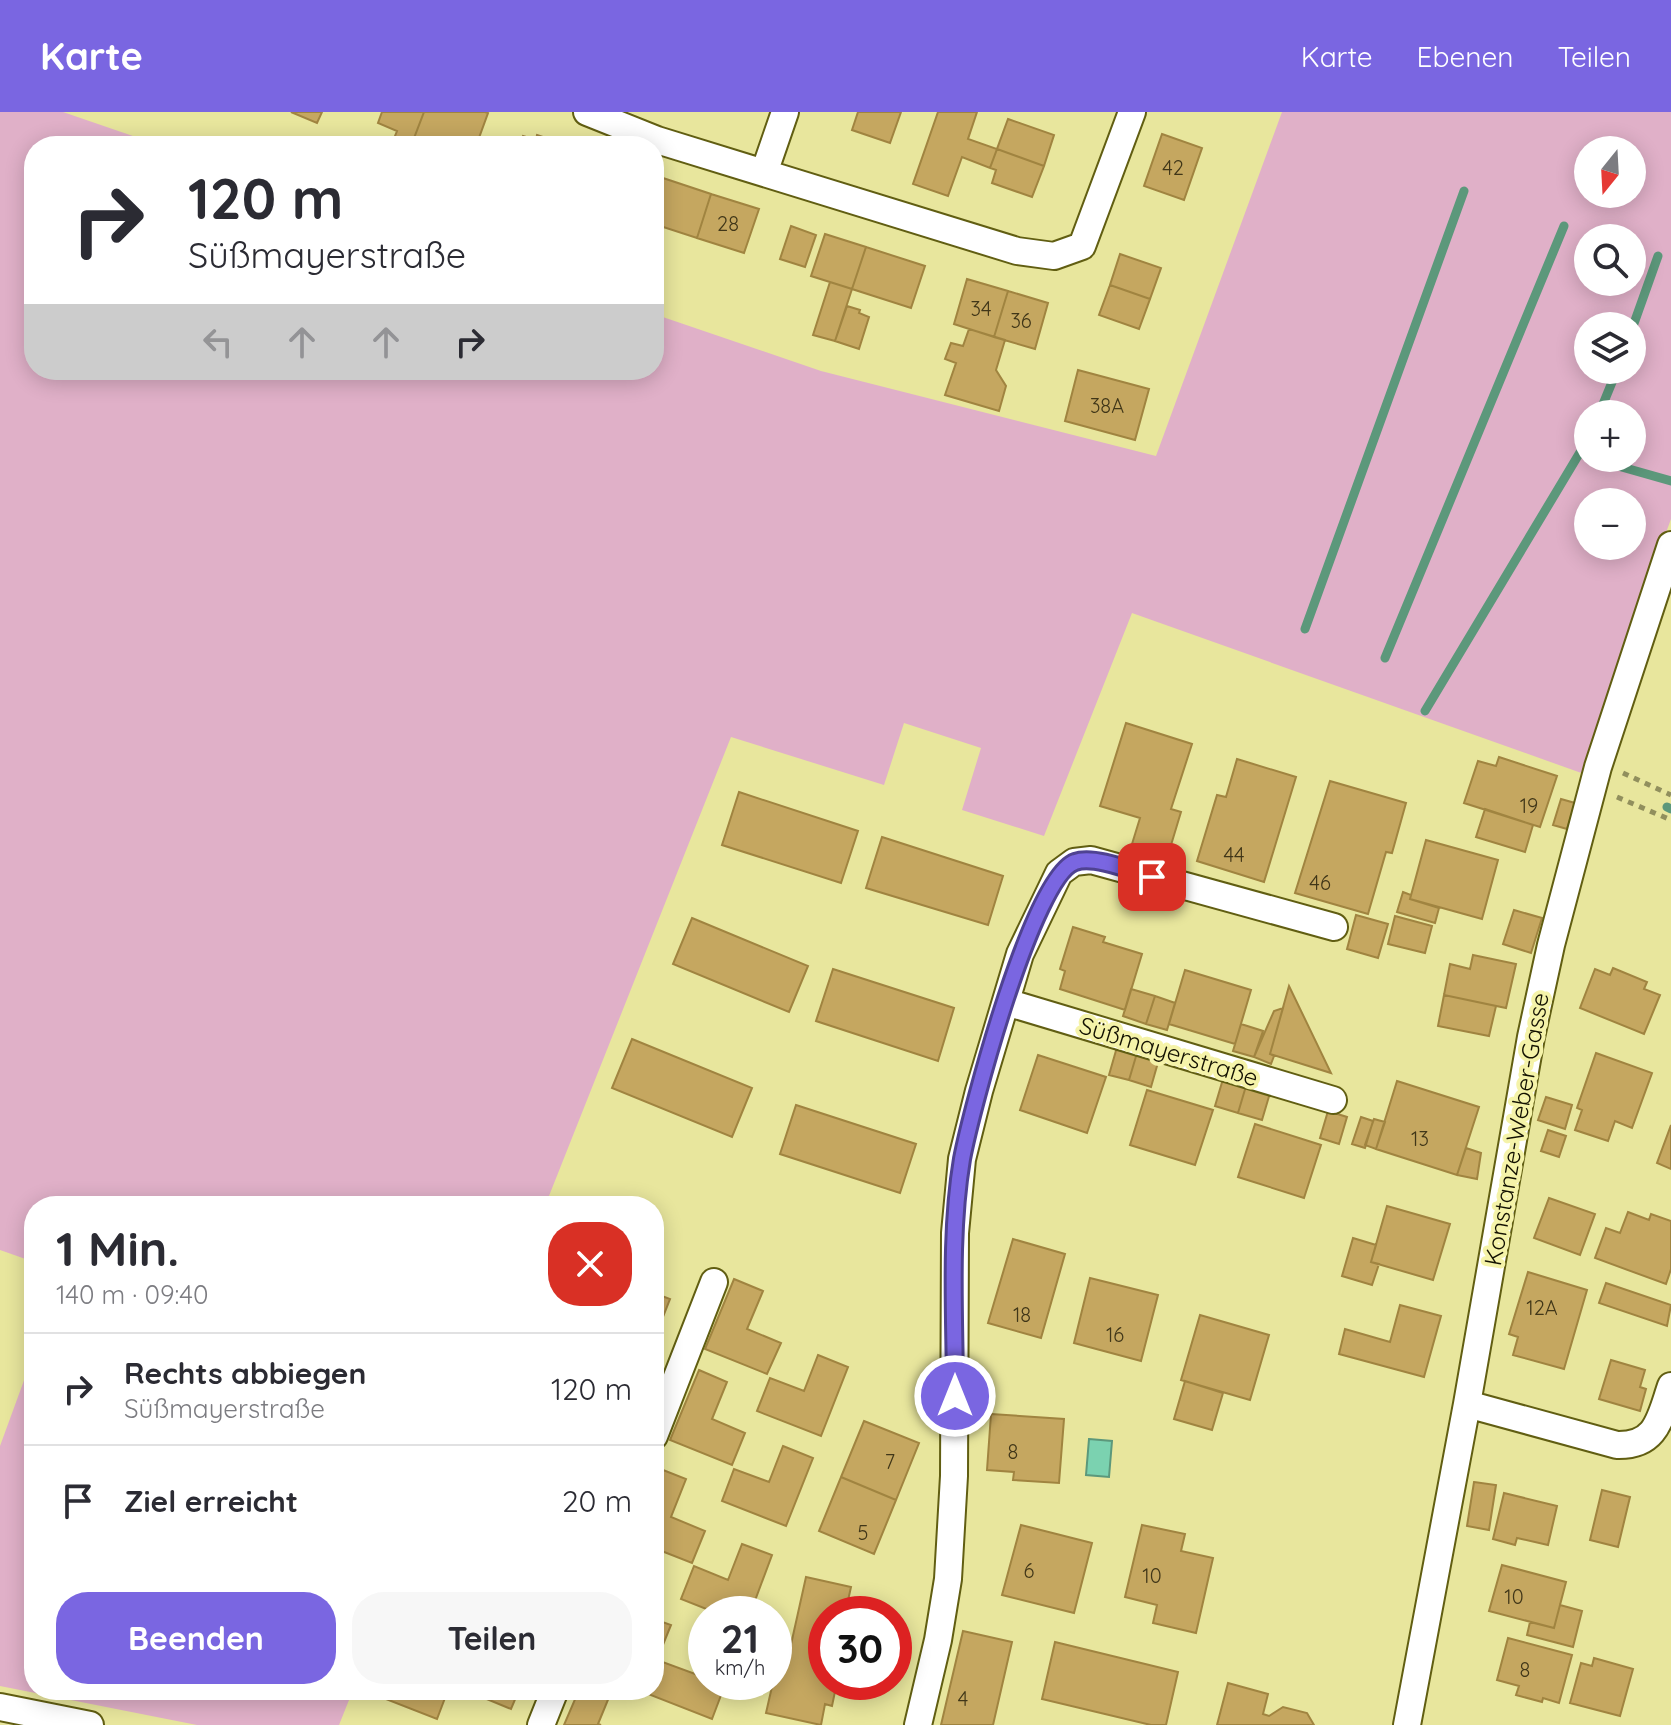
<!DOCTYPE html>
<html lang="de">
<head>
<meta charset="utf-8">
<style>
  :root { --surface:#fff; --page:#f7f7f7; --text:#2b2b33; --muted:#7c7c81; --line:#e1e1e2; --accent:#7a66e1 }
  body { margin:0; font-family:Quicksand,sans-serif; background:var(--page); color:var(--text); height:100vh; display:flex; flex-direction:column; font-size:30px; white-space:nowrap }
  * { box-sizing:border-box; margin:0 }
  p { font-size:26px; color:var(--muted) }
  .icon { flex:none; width:44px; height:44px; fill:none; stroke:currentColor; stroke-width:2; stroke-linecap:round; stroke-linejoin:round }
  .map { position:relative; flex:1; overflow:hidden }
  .panel { position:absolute; left:24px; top:1084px; width:640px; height:504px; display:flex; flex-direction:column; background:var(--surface); border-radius:32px; box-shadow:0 4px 20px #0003 }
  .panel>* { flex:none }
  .banner { position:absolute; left:24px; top:24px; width:640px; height:244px; border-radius:32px; box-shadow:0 4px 20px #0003; background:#fff; color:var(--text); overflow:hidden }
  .needle { width:52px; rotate:198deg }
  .fabs { position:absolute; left:1574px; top:24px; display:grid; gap:16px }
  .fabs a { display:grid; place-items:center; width:72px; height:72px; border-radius:50%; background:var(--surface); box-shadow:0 4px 20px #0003; font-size:40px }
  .speed { position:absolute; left:688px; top:1484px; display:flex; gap:16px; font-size:40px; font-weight:700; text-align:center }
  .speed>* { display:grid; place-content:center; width:104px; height:104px; border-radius:50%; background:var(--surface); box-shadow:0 4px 20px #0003; line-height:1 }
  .speed small { font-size:20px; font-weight:400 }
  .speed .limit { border:12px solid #d22; background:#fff; color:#111 }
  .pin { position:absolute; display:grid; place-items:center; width:68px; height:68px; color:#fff; margin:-34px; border-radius:16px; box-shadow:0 4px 12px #0006 }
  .me { position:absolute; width:88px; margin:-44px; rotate:0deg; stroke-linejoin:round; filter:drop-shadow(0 0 6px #0008) }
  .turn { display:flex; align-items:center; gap:28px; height:168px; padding:0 32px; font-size:36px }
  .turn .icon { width:104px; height:104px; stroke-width:2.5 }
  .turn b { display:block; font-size:56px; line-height:68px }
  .lanes { display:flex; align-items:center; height:76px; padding:0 32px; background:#0003; justify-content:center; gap:40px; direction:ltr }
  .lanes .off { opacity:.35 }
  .round { display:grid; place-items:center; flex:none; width:84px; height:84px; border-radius:32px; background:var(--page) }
  .head { display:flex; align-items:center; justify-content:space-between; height:136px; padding:0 32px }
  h1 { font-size:48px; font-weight:700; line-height:60px }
  .primary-button { display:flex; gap:16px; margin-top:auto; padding:16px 32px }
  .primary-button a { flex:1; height:92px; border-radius:32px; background:var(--accent); color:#fff; font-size:32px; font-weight:700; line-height:92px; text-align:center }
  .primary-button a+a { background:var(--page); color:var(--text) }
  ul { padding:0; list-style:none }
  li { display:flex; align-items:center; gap:24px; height:112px; padding:0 32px; border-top:2px solid var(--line) }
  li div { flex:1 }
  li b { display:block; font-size:30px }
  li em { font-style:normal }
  header { display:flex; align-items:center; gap:48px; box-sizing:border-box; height:112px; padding:0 40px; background:var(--accent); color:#fff }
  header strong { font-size:38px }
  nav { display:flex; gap:44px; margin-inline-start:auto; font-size:28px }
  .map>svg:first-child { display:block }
  .green { fill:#e0b0c8; fill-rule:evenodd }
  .water { fill:#7bd2b0; stroke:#5c987b; stroke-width:2 }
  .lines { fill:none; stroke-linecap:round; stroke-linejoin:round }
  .stream { stroke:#5c987b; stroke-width:9 }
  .building { fill:#c5a760; stroke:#a08440; stroke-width:2 }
  .street-casing { stroke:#615e12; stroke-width:30 }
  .path { stroke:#918f5d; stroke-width:5; stroke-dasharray:6 6; stroke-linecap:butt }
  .street { stroke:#fff; stroke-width:26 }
  .route-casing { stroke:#4f4292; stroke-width:20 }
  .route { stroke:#7a66e1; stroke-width:14 }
  .labels { text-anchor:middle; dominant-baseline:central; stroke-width:8; stroke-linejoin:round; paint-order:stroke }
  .number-label { font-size:20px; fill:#403618 }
  .street-label { font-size:24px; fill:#131100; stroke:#f5f3a9 }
</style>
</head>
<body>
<header>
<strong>Karte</strong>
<nav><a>Karte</a><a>Ebenen</a><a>Teilen</a></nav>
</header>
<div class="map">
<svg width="1671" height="1613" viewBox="0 0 1671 1613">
  <rect width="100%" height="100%" fill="#e8e69d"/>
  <path class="green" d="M0 0H63L162 34H34V258H654V202L821 259 1156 344 1282 0H1671V407L1639 494 1587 663 1132 501 1044 724 962 698 981 636 904 611 884 673 731 625 545 1094H34V1150L0 1138ZM1588 38H1632V82H1588ZM1588 126H1632V170H1588ZM1588 214H1632V258H1588ZM1588 302H1632V346H1588ZM1588 390H1632V434H1588Z
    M34 1241V1578H353L339 1613H197L0 1574V1334Z"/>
  <path class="water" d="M1089 1327 1112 1329 1109 1365 1086 1363Z"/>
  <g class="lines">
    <path class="stream" d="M1632 217 1658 144
      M1599 302 1617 258
      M1590 346 1671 369
      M1305 517 1464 79
      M1385 546 1564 114
      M1425 599 1588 327
      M1667 695 1671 697"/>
  </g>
  <path class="building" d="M291 0H322L317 11Z
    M382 0H424L411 34H391L397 19 378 11Z
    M424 0H485L488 1 476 34H411Z
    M858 0H901L890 31 852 18Z
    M938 0H977L968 27 997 37 990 56 962 45 948 84 913 72Z
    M1008 7 1054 23 1044 54 997 37Z
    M1162 22 1202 36 1184 88 1144 74Z
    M537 23 569 34H519L523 24 536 28Z
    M997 37 1044 54 1032 85 992 71 996 58 990 56Z
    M663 66 711 82 697 126 654 112V94Z
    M711 82 759 97 744 141 697 126Z
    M791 114 816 123 805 155 780 147Z
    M825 122 866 135 852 177 811 164Z
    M866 135 925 154 911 196 852 177Z
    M1120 142 1161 156 1150 187 1110 173Z
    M967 167 1008 179 994 225 954 212Z
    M830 170 852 177 835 229 813 223Z
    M1110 173 1150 187 1139 217 1099 203Z
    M1008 179 1048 191 1035 237 994 225Z
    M847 194 860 198 859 201 869 205 859 237 835 229Z
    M969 217 1005 228 996 258 1006 274 999 299 945 283 956 251 945 247 951 231 963 234Z
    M1078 258 1149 277 1135 328 1065 309Z
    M1126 611 1192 632 1171 697 1181 700 1168 743 1132 732 1140 706 1100 694Z
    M1499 645 1557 664 1540 715 1464 691 1478 649 1496 654Z
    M1237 647 1296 665 1264 770 1197 749 1217 683 1226 685Z
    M1330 669 1406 691 1392 741 1386 740 1368 802 1295 781Z
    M739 680 858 719 841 771 722 733Z
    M1561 687 1575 691 1567 717 1553 713Z
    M1485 697 1533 713 1525 740 1476 725Z
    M882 725 1003 764 988 813 866 776Z
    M1426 728 1498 748 1482 807 1410 787Z
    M1403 780 1411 783 1410 787 1439 796 1435 811 1397 800Z
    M1514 798 1542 806 1531 841 1503 832Z
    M1356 803 1388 812 1378 846 1347 837Z
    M1395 804 1432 814 1425 841 1388 832Z
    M692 806 808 854 789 900 673 852Z
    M1073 815 1105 825 1103 830 1142 842 1125 898 1060 877 1065 859 1060 857Z
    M1473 843 1516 852 1506 896 1444 883 1450 852 1470 857Z
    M1613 856 1647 870 1644 877 1660 883 1644 922 1580 896 1595 857 1610 863Z
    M833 857 954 896 938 949 816 909Z
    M1185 858 1251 878 1235 932 1169 912Z
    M1289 874 1331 961 1270 942Z
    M1131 877 1155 884 1146 912 1123 904Z
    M1444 883 1496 894 1489 924 1438 914Z
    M1155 884 1175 891 1167 918 1146 912Z
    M1283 896 1270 942 1274 944 1271 952 1254 945 1274 899Z
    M1241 912 1263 919 1254 945 1233 939Z
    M632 927 752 976 732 1025 612 976Z
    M1117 935 1137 941 1129 968 1109 963Z
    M1137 941 1159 947 1151 975 1129 968Z
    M1596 941 1652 961 1632 1016 1615 1009 1608 1029 1575 1018 1582 998 1577 996Z
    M1038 943 1106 965 1087 1021 1020 998Z
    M1223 967 1246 974 1238 1001 1215 994Z
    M1397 969 1479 995 1457 1063 1376 1037Z
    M1246 974 1270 981 1262 1008 1238 1001Z
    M1147 978 1213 998 1195 1053 1130 1033Z
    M1546 985 1572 993 1565 1017 1538 1008Z
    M796 993 916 1032 900 1081 780 1042Z
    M1328 999 1347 1005 1339 1032 1320 1026Z
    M1361 1005 1373 1009 1365 1036 1352 1032Z
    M1374 1007 1385 1010 1376 1037 1365 1033Z
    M1255 1012 1321 1033 1304 1086 1238 1065Z
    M1671 1013V1057L1657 1051Z
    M1548 1018 1566 1024 1559 1045 1541 1039Z
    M1466 1036 1481 1041 1477 1067 1457 1063Z
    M1549 1086 1595 1102 1580 1143 1534 1126Z
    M1387 1094 1450 1112 1433 1168 1371 1150Z
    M1628 1100 1649 1108 1651 1102 1671 1109V1157L1666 1172 1595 1146 1606 1116 1620 1121Z
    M1353 1126 1376 1133 1371 1150 1379 1152 1372 1173 1342 1164Z
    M1013 1127 1065 1142 1041 1226 988 1211Z
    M1528 1160 1587 1178 1564 1257 1513 1243 1518 1225 1509 1222Z
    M1090 1166 1158 1183 1141 1249 1074 1231Z
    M734 1167 763 1179 747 1217 781 1231 767 1262 705 1237Z
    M1606 1171 1671 1193 1667 1214 1599 1191Z
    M654 1181 670 1187 657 1220 654 1219Z
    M1400 1193 1441 1204 1424 1265 1339 1242 1345 1217 1390 1230Z
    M1200 1203 1269 1223 1250 1288 1181 1268Z
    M818 1243 848 1255 821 1324 757 1299 770 1266 804 1279Z
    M1611 1248 1645 1258 1640 1275 1646 1277 1640 1299 1599 1287Z
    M699 1258 727 1270 712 1307 745 1321 732 1353 670 1328Z
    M1185 1269 1223 1281 1212 1318 1174 1307Z
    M991 1302 1064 1307 1059 1371 1013 1368 1014 1360 987 1358Z
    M864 1309 919 1331 896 1388 841 1365Z
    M783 1334 813 1346 786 1414 722 1389 734 1357 769 1370Z
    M658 1356 686 1367 671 1405 705 1419 692 1451 654 1436V1366Z
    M841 1365 896 1388 874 1442 819 1419Z
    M1474 1370 1496 1373 1489 1418 1467 1414Z
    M1602 1378 1630 1385 1618 1435 1590 1428Z
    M1504 1381 1557 1394 1548 1433 1517 1426 1515 1433 1493 1427Z
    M1021 1413 1092 1431 1074 1501 1002 1483Z
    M1142 1413 1185 1422 1181 1439 1213 1446 1196 1521 1153 1511 1157 1493 1125 1485Z
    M742 1432 772 1443 750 1502H719L681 1487 694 1454 728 1468Z
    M1502 1453 1566 1470 1554 1516 1489 1499Z
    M806 1465 851 1475 845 1502H826V1570H837L832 1594 825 1592 821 1613 766 1601 779 1544 788 1546Z
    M1560 1493 1582 1499 1573 1535 1527 1523 1530 1510 1554 1516Z
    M654 1507 671 1513 658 1545 654 1544Z
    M963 1519 1012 1530 993 1613H941Z
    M1508 1526 1572 1543 1559 1591 1543 1586 1542 1590 1516 1583 1519 1574 1497 1568Z
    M1055 1530 1178 1560 1166 1613H1151L1042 1587Z
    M706 1533V1570H726L712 1607 648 1582 649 1578H654V1565L660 1549 695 1562Z
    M1594 1546 1633 1557 1620 1604 1570 1591 1581 1551 1592 1554Z
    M1228 1571 1268 1582 1263 1602 1269 1604 1283 1595 1307 1601 1314 1613H1217Z
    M375 1578H448L437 1607 373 1582Z
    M465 1578H519L511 1597Z
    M579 1578H612L598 1612 601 1613H564Z"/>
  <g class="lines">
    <g class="street-casing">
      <path id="street" d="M587 0 657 28 1017 139 1054 144 1082 134 1132 0
        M764 61 785 0
        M1006 890 1333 988
        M1467 1292 1617 1333C1657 1334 1660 1306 1671 1274
        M654 1324 714 1170
        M0 1595 90 1613
        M541 1613 555 1578
        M918 1613 938 1528 948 1467 954 1364 955 1121 962 1047 979 979 1020 842 1059 761 1074 750 1091 748 1334 815
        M1407 1613 1467 1292 1531 925 1551 833 1598 655 1671 433"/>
    </g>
    <path class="path" d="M1623 661 1671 683
      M1617 685 1671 708"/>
    <use href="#street" class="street"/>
  </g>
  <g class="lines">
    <g class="route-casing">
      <path id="route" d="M955 1284C955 1206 949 1124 962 1047 971 999 1033 764 1075 750 1094 743 1132 759 1152 765"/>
    </g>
    <use href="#route" class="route"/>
  </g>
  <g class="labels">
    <g class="number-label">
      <text x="1173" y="55">42</text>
      <text x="728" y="111">28</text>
      <text x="981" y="196">34</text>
      <text x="1021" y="208">36</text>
      <text x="1107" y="293">38A</text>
      <text x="1529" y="693">19</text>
      <text x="1234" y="742">44</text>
      <text x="1320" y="770">46</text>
      <text x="1420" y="1026">13</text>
      <text x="1542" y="1195">12A</text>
      <text x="1022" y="1202">18</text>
      <text x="1115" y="1222">16</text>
      <text x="1013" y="1339">8</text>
      <text x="890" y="1349">7</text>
      <text x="863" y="1420">5</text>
      <text x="1029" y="1458">6</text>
      <text x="1152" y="1463">10</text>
      <text x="1514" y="1484">10</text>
      <text x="1525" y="1557">8</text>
      <text x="963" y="1586">4</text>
    </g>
    <g class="street-label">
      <text transform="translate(1169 939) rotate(17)">Süßmayerstraße</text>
      <text transform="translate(1516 1017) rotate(-80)">Konstanze-Weber-Gasse</text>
    </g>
  </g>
</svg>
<div class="fabs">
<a><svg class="needle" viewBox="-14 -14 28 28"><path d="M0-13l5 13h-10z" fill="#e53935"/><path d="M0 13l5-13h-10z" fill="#7c7c81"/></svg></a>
<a><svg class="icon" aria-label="search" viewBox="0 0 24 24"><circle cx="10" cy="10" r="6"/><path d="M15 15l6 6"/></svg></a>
<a><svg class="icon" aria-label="layers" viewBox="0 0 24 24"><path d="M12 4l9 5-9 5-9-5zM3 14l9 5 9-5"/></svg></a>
<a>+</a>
<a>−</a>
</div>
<div class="speed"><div>21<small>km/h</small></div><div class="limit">30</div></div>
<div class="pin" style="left:1152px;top:765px;background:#d93025"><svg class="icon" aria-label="arrive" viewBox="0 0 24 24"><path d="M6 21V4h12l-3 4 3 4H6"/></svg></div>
<svg class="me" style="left:955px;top:1284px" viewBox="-20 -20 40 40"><circle r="17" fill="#7a66e1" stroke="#fff" stroke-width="3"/><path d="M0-11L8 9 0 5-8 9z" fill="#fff"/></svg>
<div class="banner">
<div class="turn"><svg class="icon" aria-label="right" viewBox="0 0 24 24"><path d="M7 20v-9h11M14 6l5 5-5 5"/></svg><div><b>120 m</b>Süßmayerstraße</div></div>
<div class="lanes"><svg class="icon off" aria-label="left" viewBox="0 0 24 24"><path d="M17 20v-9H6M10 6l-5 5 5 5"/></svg><svg class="icon off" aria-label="ahead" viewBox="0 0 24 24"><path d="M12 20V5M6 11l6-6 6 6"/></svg><svg class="icon off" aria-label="ahead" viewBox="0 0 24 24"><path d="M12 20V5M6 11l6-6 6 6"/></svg><svg class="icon" aria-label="right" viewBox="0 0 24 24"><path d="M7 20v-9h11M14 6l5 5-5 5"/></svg></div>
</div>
<section class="panel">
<div class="head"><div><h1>1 Min.</h1><p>140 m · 09:40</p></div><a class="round" style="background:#d93025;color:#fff"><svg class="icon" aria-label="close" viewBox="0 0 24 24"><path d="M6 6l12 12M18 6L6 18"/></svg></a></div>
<ul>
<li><svg class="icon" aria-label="right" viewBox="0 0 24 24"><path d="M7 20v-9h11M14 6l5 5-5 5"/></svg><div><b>Rechts abbiegen</b><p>Süßmayerstraße</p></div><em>120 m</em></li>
<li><svg class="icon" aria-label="arrive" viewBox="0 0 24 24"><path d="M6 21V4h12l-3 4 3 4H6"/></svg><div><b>Ziel erreicht</b></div><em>20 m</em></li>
</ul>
<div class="primary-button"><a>Beenden</a><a>Teilen</a></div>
</section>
</div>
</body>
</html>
